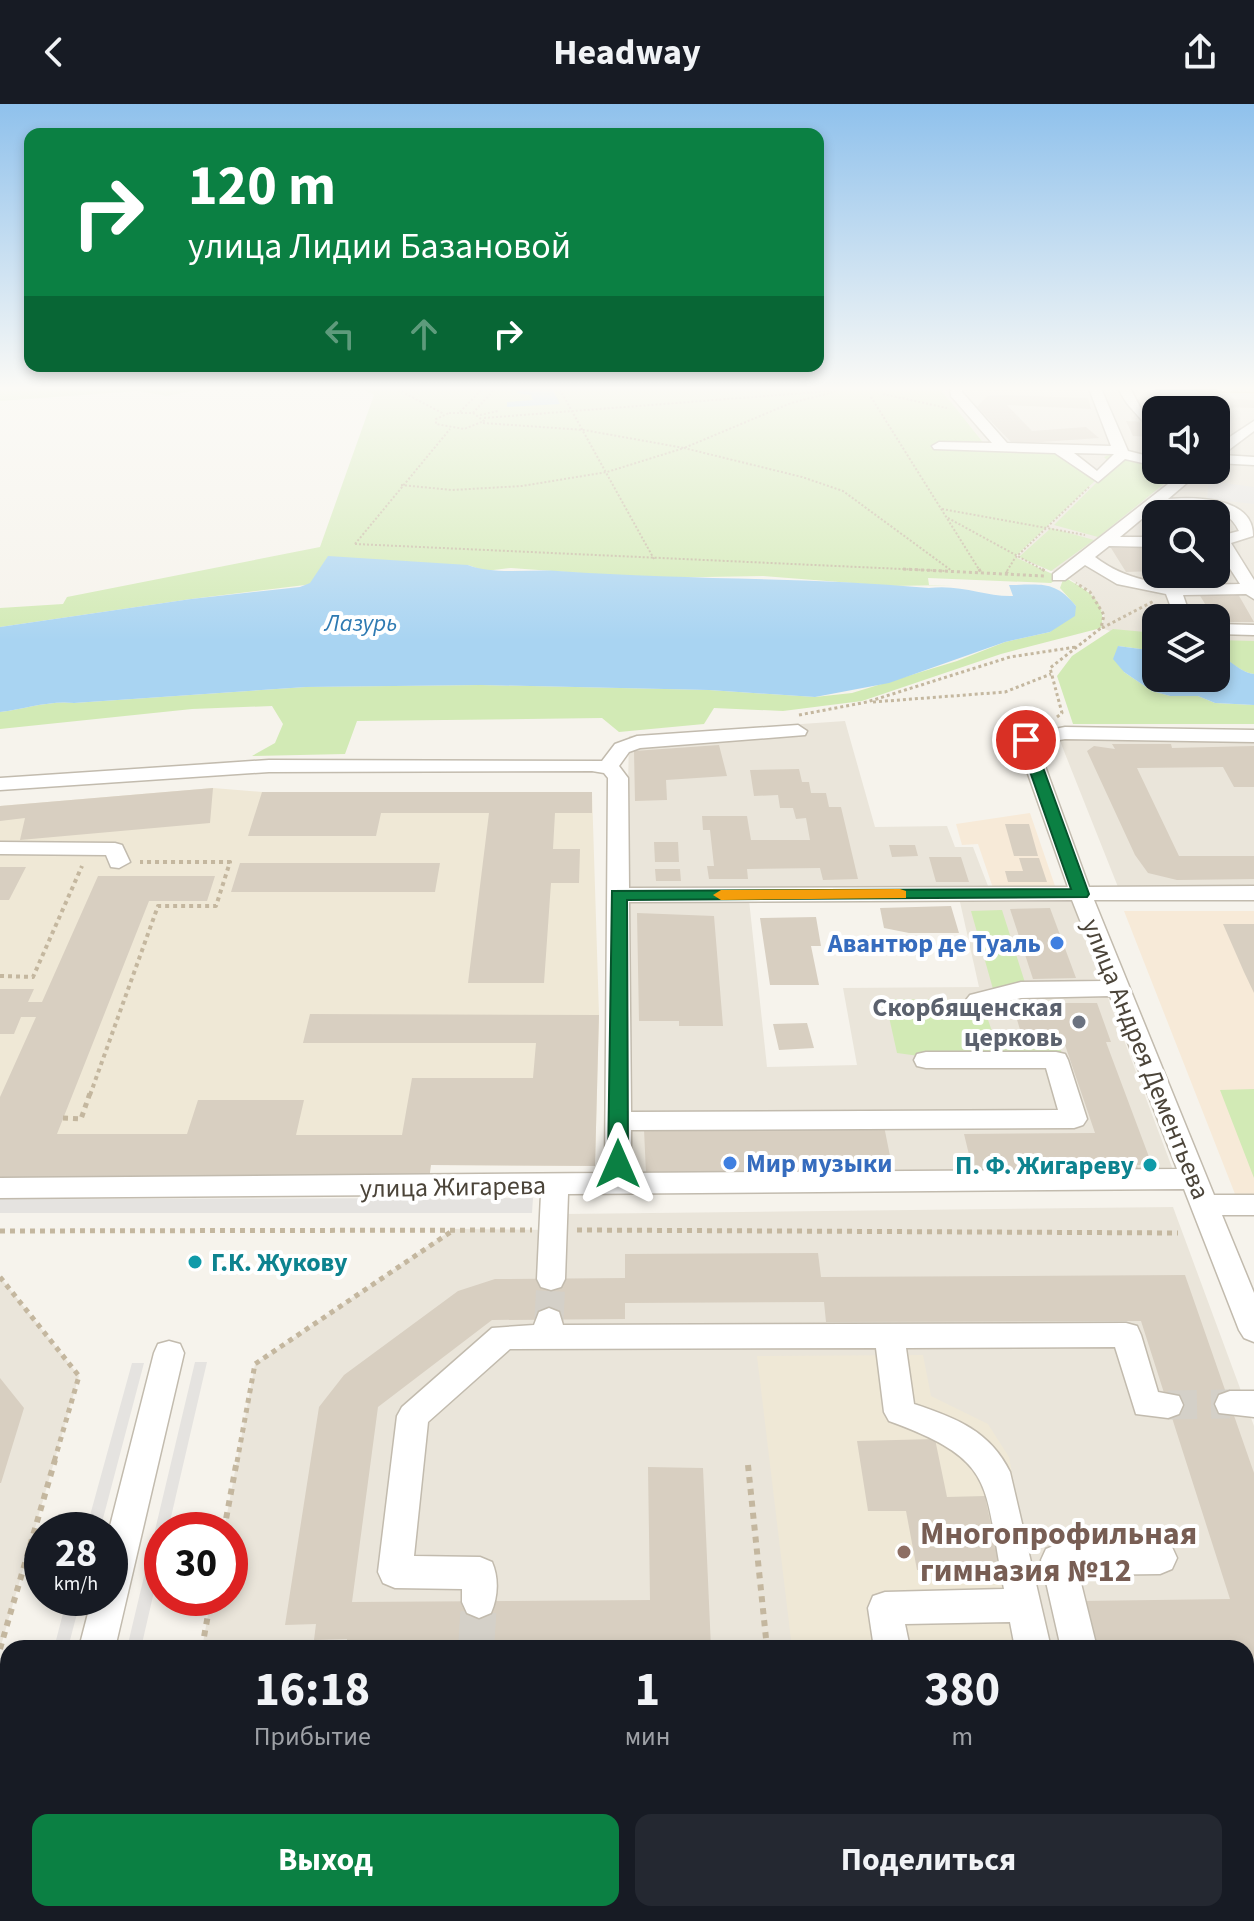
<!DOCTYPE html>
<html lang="ru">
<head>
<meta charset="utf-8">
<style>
  :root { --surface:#171b24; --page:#242831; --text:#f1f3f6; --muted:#9ea1a6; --accent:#0b8043 }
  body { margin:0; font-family:"Source Sans 3",sans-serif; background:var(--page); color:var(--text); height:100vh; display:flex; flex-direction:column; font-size:30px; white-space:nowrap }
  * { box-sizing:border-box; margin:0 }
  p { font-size:26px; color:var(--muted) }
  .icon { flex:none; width:44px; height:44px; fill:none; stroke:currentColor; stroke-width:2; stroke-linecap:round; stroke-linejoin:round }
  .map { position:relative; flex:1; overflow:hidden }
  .panel { position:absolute; left:0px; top:1536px; width:1254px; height:282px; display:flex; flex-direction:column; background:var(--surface); border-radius:24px 24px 0 0; box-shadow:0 4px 12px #0003 }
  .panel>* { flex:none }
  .top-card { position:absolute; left:24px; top:24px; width:800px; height:244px; border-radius:16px; box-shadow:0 4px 12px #0003; background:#0b8043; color:#fff; overflow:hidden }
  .fabs { position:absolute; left:1142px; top:292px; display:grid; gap:16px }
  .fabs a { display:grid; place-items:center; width:88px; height:88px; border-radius:16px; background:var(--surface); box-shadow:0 4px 12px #0003; font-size:40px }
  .speed { position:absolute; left:24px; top:1408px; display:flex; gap:16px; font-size:40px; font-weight:700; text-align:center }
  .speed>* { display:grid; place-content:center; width:104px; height:104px; border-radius:50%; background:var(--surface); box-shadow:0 4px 12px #0003; line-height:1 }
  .speed small { font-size:20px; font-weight:400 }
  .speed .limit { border:12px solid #d22; background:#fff; color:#111 }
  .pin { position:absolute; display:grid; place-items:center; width:68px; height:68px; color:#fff; margin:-34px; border:4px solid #fff; border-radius:50%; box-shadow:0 2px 8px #0007 }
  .me { position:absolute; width:88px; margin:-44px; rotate:0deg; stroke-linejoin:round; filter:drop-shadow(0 0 6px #0008) }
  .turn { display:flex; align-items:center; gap:28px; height:168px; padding:0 32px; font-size:36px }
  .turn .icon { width:104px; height:104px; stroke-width:2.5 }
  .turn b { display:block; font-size:56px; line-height:68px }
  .lanes { display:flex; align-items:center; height:76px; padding:0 32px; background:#0003; justify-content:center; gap:40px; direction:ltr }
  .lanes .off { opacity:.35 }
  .eta { display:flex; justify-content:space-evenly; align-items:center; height:136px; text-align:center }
  .eta b { font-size:48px; font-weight:700; line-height:56px }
  .primary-button { display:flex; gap:16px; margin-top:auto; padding:16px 32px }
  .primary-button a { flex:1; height:92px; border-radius:16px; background:var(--accent); color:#fff; font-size:32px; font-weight:700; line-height:92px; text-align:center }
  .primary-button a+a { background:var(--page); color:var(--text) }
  header { display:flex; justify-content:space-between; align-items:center; height:104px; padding:0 32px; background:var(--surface); font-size:36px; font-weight:700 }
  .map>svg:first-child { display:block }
  .residential { fill:#eae5da; fill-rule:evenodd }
  .commercial { fill:#f7ead8 }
  .education { fill:#efe8d6 }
  .green { fill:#d2eab5 }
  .parking { fill:#e5e3e0 }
  .water { fill:#a9d4f2 }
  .building { fill:#d8cfc1 }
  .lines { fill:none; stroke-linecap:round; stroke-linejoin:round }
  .minor-tunnel-far1 { stroke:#d4d0c8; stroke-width:29; stroke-dasharray:29 14; stroke-linecap:butt }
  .minor-tunnel { stroke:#d4d0c8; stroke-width:36; stroke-dasharray:36 18; stroke-linecap:butt }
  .minor-casing { stroke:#c2bbae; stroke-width:3 }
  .major-casing { stroke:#e6c16a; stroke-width:3 }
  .path-far4 { stroke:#c4b79f; stroke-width:2; stroke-dasharray:2 2; stroke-linecap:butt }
  .path-far3 { stroke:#c4b79f; stroke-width:3; stroke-dasharray:3 3; stroke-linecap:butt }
  .path-far2 { stroke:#c4b79f; stroke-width:4; stroke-dasharray:4 4; stroke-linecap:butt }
  .path-far1 { stroke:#c4b79f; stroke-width:5; stroke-dasharray:5 5; stroke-linecap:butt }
  .path { stroke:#c4b79f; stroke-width:6; stroke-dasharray:6 6; stroke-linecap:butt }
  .minor { fill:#fff; fill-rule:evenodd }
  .major { fill:#ffe39c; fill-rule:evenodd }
  .route { fill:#0b8043; stroke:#07532c; stroke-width:2 }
  .slow { fill:#f59e0b }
  .shop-dot { fill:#3f7fe0; stroke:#fff; stroke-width:3 }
  .worship-dot { fill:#6b7280; stroke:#fff; stroke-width:3 }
  .culture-dot { fill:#0f9aa8; stroke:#fff; stroke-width:3 }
  .education-dot { fill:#8d6e63; stroke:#fff; stroke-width:3 }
  .labels { text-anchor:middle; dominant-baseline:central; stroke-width:8; stroke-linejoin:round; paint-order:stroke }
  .far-water-label { font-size:24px; font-style:italic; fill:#2e7ab2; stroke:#fff }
  .shop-label { font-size:26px; font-weight:bold; fill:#366cbe; stroke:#fff; text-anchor:end }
  .worship-label { font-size:26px; font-weight:bold; fill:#5b616d; stroke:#fff; text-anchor:end }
  .street-label { font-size:26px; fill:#4b4439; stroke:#fff }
  .culture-label { font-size:26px; font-weight:bold; fill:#0d838f; stroke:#fff; text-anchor:end }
  .near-education-label { font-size:32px; font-weight:bold; fill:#785e54; stroke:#fff; text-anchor:start }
</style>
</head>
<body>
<header><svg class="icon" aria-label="back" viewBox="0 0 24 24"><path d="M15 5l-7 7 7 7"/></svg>Headway<svg class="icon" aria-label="share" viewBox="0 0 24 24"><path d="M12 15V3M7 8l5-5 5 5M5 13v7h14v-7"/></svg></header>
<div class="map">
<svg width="1254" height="1817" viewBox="0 0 1254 1817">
  <rect width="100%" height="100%" fill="#f6f3ec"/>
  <path class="residential" d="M938 282 1254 290V546L1216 545V514H1156V542L1101 524 1104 511 1090 488 1063 471 1015 454 1097 374 986 342ZM1156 306H1216V366H1156ZM1156 410H1216V470H1156Z
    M845 617 875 723 947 722 955 743H973L988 782 626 785 629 632Z
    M1058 632 1254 633V781L1118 783Z
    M625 796H749L767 963 857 961 843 884 979 883 960 798H1072L1173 1066 633 1073Z
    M1173 1103 1254 1322V1584H1246V1544H202L211 1494H230V1426H224L255 1260 453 1125 553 1126 564 1110Z
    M0 1173 79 1272 0 1545Z
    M1246 1664 1254 1665V1817H314L315 1810H1246Z"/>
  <path class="commercial" d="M1030 709 1055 782 993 784 978 740 962 741 956 720Z
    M1124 807H1254V1090H1235Z"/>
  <path class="education" d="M213 684 262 688H592L599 911 595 1062 431 1061 0 1076V702Z
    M923 1251 931 1292 988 1320 1009 1353 1046 1544H792L757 1252Z"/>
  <path class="green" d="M6 282H216L167 292 138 287 0 297V285Z
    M358 282H938L986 342 1058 344 1098 374 1015 453 1059 473 1051 479 928 474 929 481H953L890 482 763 472 649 474 511 464 485 467 468 461 191 495 0 523V504L63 500 67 493 320 443 374 291Z
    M1116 348 1156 361V366L1180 367 1098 433 1054 421 1113 362 1104 353Z
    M1051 424 1094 436 1051 467 1019 453Z
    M1064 473C1086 486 1108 496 1101 524L1001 550 862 597 783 607 714 604 704 620 619 628 602 614 357 617 345 650 252 652 275 639 283 620 272 602 192 605 0 625V608C24 605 51 596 74 599L306 583 481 581 709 586 815 593 852 589 957 557 1005 538 1050 528 1076 502 1060 484Z
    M1113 525 1156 529V547L1118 542 1124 568 1152 587 1170 592H1198L1215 599 1254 601V620H1073L1057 572 1072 552Z
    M1216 536 1254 537V570C1238 568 1230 554 1216 553Z
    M1002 806 1027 885H993L971 807Z
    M885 895 966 896 986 910 993 930 1007 940 1059 943 1064 953 934 954 897 949Z
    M1254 985V1074L1220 986Z
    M31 1810H281L280 1817H29Z"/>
  <path class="parking" d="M1209 377 1254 383V400L1207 395Z
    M533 1094 532 1109H0V1095Z
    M195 1258H207L168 1426H162V1453L141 1544H127Z
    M132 1259H144L100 1426H86Z
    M67 1494H81L68 1544H54Z"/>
  <path class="water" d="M522 282H551L560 300 507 303V298L533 296 531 291 517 289Z
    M328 452 468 461C494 471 529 465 558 467 682 476 805 473 929 484 962 480 986 493 1013 492L1009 481C1042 481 1054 476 1076 502L1075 512 1050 528 1005 538 889 579 815 593 709 586 481 581 306 583 74 599C51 596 24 605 0 608V523L191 495 300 483 310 479Z
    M1118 542 1156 547V574H1216V553C1230 553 1238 568 1254 570V601L1215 599 1198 592H1170L1152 587 1124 568 1113 555Z"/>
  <path class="building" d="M1159 290 1254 296V304L1185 302 1187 306H1156L1151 297Z
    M1005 291 1088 294 1091 305 1007 301 1032 327 1086 323 1099 334 1013 340 977 303 987 292Z
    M1126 317 1148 318 1155 333 1133 332Z
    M1111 444H1144L1156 467 1126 468Z
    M1199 490H1238L1254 518H1216Z
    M1112 640H1171L1172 644 1254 642V683H1234L1223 663 1137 664 1179 752H1254V775L1177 776 1148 769 1135 751 1087 647 1094 642 1115 645Z
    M719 641 727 672 666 676 667 696 635 697 634 647Z
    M799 665 802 678H809L811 689H826L829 703H841L858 775 823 776 820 764 747 765 748 775H709L707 762H714L710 726H703L702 712H747L751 736H810L806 714 796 715 793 704H780L778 691 754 692 750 666Z
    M213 684 210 719 20 736 25 714 0 717V702Z
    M262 688H592V709H555L553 745H580L579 779H551L544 879H468L489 709H381L376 732H248Z
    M1005 720H1029L1038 752H1014Z
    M654 738H678L679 758H655Z
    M889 741H915L918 752 892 753Z
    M929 753H961L969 778H936Z
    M1019 754H1039L1047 778H1008L1005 767H1023Z
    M240 759H440L435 788H231Z
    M0 763H26L9 796H0Z
    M655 765H680L681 777H656Z
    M98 772H215L207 797H149L57 1030H187L198 996H304L296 1031H402L412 974H533L536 939H303L310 910 599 911 595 1062 431 1061 429 1076H0V993L36 913H21L14 930H0V885H34L28 898H42Z
    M951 802 959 829H909L884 824 880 804Z
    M1050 804 1076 874 1033 875 1010 805Z
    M637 809 714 812 723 922H679V917H639Z
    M816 813 821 842H811L819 881H770L760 814Z
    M1223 820H1254V889L1244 868Z
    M1012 899H1097L1111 938H1106L1152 1061H1137L1138 1065 973 1067 964 1030 1095 1029 1064 938 1024 939Z
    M807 919 814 944 779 946 773 920Z
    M884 1022 893 1067 646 1070 644 1025Z
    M818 1149 821 1173 1185 1171 1254 1369V1573H1246V1544H1091L1080 1497 1230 1495 1141 1217 826 1218 824 1198 625 1199V1215L492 1216 378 1303 352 1498 650 1496 648 1363 703 1364 711 1544H346L347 1535 314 1536 316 1520 285 1521 319 1303 344 1271 458 1187 495 1175 625 1174V1150Z
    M0 1274 24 1304 1 1379H0Z
    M935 1335 947 1393 985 1392 1000 1464 917 1466 906 1407H868L857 1337Z
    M1254 1669V1710H1253L1246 1686V1670Z
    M1246 1799H1254V1817H1220L1218 1810H1246Z
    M329 1810H507V1817H328Z
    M738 1810H954L955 1817H738Z"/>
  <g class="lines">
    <path class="minor-tunnel-far1" d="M549 1216 551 1175
      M1168 1301 1230 1300"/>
    <path class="minor-tunnel" d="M476 1544 479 1498"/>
    <g class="minor-casing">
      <path id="minor" d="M950 282H962V288L1007 339 1111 342 1088 282H1100L1128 347 1156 354V362L1125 355 1098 378 1055 349 934 345 932 342 939 338 992 339 951 292ZM1074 349 1114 350 1097 367Z
        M1117 282H1129L1140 303 1155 311 1156 330 1151 329C1139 309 1128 306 1117 282Z
        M1254 317V327L1222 351 1254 353V361L1216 359V342Z
        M1186 366H1202L1168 395C1193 393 1254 392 1253 432L1231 439 1254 476V495L1246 490 1183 491 1191 514H1175L1166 490 1117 480 1085 461 1065 476H1053V470ZM1195 403C1214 404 1230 408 1239 427L1216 433V443L1240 480C1188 481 1138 486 1095 453L1109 442 1156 443V433H1120L1155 404Z
        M1216 520 1254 521V531L1216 530Z
        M798 621 807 627 805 631 640 644 629 648 619 662 628 674 629 784 1068 783 1016 636 1019 632 1065 623 1254 626V638L1065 635 1037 640 1089 783 1254 782V796H1094L1214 1091H1254V1111H1222L1254 1189V1238L1244 1234 1239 1226 1184 1085 568 1090 565 1175 561 1183 551 1186 541 1183 537 1175 541 1090 0 1094V1074L605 1069 608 674 604 669 592 667 269 668 0 686V674L269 656 602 657 615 640 637 632ZM1072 796 1104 877 1021 878 970 891 966 896 978 904 1021 894 1110 892 1177 1065 631 1069V1026L1074 1024 1083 1021 1087 1015 1068 956 1065 950 1056 948H926L917 950 914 956 917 962 926 964H1046L1058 1006 631 1008 629 798Z
        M0 738 115 739 122 741 130 758 119 764 111 763 106 751 0 750Z
        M549 1204 559 1208 563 1221 1126 1219 1137 1222 1141 1231 1158 1288 1179 1292 1183 1301 1179 1310 1168 1314 1136 1310 1115 1243 906 1244 914 1300C956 1314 990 1327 1010 1368L1051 1544H1015L1010 1518 905 1520 910 1544H874L868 1504 873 1492 885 1488 1004 1485C983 1380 999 1357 889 1317L884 1308 876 1244 510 1245 428 1318 414 1452 480 1453 492 1458C499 1474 498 1493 491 1509L479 1514 467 1509 462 1498V1485L395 1484 383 1479 378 1468 397 1312 402 1303 492 1224 534 1221 539 1208Z
        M169 1237 180 1240 184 1249 115 1544H79L92 1494H110L109 1426 154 1249 158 1240Z
        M1230 1287H1254V1313L1219 1309 1215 1300 1219 1291Z
        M1160 1438 1172 1443 1177 1454 1172 1465 1160 1470 1079 1471 1097 1544H1061L1041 1456 1046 1445 1058 1440Z
        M1246 1609H1254V1645H1246Z
        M0 1630H8V1668H0Z
        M279 1810H319L318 1817H278Z"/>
    </g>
    <g class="major-casing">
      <path id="major" d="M1191 282H1254V288L1199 287Z"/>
    </g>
    <path class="path-far4" d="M391 282 444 310
      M558 282 654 455
      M883 290 947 304
      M871 293 980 467
      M460 308 485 282
      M449 309H473L484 317 464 325 436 320V315Z
      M473 309 497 282
      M480 311 498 307
      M484 314 830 287
      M483 319 584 326 684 344 791 299 838 287
      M401 381 452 386 522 382 607 368 684 344 802 373 843 387 952 467
      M942 405 1085 431
      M948 414 1045 467
      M355 440 946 467
      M355 440 450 325
      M1007 467 1015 454 1089 383"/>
    <path class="path-far3" d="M903 465 1044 472
      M979 465 981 469
      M1042 465 1045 467
      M1006 470 1009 465
      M1102 524 1154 497
      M873 598 1005 588 1051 570
      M799 611 867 598 1010 553 1076 543
      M1057 613 1062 609 1050 564 1101 524 1104 511 1090 488 1076 479"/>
    <path class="path-far2" d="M0 872 33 873 82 762
      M90 991 158 802H216L230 758H140"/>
    <path class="path-far1" d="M63 1014 81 1015 90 989
      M577 1126 1178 1129
      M0 1127 532 1126
      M0 1173 79 1272 54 1358
      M237 1358 255 1260 452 1127"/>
    <path class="path" d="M748 1361 767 1544
      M224 1426 237 1356
      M202 1544 211 1494
      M0 1545 55 1356
      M1246 1596 1254 1595
      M0 1602H8
      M0 1701 7 1676"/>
    <use href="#minor" class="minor"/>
    <use href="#major" class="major"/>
  </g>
  <linearGradient id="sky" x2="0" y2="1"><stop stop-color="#8fc1ec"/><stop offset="0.53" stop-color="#fbfaf6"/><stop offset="1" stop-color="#fbfaf6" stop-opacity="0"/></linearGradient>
  <rect width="1254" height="536" fill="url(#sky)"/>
  <path class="route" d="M1026 632 1033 636 1089 790 1087 793 627 796 628 1060 618 1067 611 1065 608 1060 612 787 1071 785 1019 636Z"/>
  <path class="slow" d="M900 785 906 787V794L721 796 713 791 721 786Z"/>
  <g class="shop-dot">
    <circle cx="1057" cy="839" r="8"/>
    <circle cx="730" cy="1059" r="8"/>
  </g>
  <circle class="worship-dot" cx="1079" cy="918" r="8"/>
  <g class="culture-dot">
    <circle cx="1150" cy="1061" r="8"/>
    <circle cx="195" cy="1158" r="8"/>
  </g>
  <circle class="education-dot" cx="904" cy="1448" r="8"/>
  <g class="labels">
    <g class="far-water-label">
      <text x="361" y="519">Лазурь</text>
    </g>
    <g class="shop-label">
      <text x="1041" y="839">Авантюр де Туаль</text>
      <text x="746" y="1059" text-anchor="start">Мир музыки</text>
    </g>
    <g class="worship-label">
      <text x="1063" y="903">Скорбященская<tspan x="1063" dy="30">церковь</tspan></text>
    </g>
    <g class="street-label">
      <text transform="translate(1146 955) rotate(68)">улица Андрея Дементьева</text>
      <text transform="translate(453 1083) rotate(-1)">улица Жигарева</text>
    </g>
    <g class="culture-label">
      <text x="1134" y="1061">П. Ф. Жигареву</text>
      <text x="211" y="1158" text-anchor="start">Г.К. Жукову</text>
    </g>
    <g class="near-education-label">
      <text x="920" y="1430">Многопрофильная<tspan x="920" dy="37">гимназия №12</tspan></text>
    </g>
  </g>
</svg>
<div class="fabs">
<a><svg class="icon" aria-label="sound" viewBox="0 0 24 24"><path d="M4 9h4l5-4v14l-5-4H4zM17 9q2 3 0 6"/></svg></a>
<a><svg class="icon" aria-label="search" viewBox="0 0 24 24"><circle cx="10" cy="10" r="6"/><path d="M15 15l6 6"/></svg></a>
<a><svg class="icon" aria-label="layers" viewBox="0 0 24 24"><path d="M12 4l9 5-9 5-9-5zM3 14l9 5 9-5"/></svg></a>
</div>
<div class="speed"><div>28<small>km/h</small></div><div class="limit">30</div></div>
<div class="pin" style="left:1026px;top:636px;background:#d93025"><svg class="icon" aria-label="arrive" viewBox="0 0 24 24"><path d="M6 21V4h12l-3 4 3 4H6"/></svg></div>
<svg class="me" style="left:618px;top:1060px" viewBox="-20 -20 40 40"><path d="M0-17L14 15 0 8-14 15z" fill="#0b8043" stroke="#fff" stroke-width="4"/></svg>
<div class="top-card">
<div class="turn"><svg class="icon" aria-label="right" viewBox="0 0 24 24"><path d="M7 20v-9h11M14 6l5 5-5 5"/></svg><div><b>120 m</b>улица Лидии Базановой</div></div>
<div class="lanes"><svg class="icon off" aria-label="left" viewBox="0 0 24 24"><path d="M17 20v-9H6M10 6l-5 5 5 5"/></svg><svg class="icon off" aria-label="ahead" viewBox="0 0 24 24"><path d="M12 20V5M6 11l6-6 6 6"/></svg><svg class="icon" aria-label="right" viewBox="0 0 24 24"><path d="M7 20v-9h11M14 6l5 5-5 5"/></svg></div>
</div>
<section class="panel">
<div class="eta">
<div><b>16:18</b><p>Прибытие</p></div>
<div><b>1</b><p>мин</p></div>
<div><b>380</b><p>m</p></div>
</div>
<div class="primary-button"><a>Выход</a><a>Поделиться</a></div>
</section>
</div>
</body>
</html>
